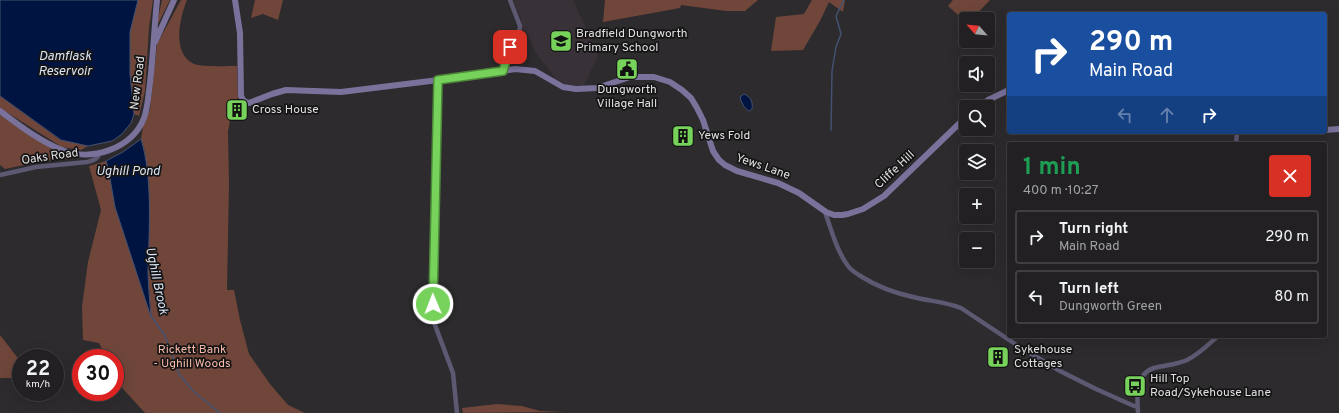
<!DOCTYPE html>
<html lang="en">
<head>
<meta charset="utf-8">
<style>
  :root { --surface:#222022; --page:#2a282a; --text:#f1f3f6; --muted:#a2a3a5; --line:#3f3e40 }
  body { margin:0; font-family:Overpass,sans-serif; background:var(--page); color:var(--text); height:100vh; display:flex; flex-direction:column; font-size:15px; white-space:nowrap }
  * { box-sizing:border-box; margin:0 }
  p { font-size:13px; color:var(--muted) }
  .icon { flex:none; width:22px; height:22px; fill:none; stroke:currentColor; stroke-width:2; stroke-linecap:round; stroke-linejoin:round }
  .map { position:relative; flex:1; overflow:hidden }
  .sheet { position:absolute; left:1007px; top:142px; width:320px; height:196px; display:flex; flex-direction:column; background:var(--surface); border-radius:4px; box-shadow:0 4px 16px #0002,0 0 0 1px var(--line) }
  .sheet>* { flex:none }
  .hud { position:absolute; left:1007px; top:12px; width:320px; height:122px; border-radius:4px; box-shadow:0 4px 16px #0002,0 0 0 1px var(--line); background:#1a4fa0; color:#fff; overflow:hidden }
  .needle { width:26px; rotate:297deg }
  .fabs { position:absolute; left:959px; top:12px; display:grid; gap:8px }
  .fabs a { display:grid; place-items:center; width:36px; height:36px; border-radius:4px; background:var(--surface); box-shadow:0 4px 16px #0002,0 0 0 1px var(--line); font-size:20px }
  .speed { position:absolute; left:12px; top:349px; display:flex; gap:8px; font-size:20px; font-weight:700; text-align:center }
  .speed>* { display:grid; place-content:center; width:52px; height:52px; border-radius:50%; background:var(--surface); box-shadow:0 4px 16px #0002,0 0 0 1px var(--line); line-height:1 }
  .speed small { font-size:10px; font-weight:400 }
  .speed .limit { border:6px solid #d22; background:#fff; color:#111 }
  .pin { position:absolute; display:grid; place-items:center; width:34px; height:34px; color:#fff; margin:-17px; border-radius:8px; box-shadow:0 2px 6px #0006 }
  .me { position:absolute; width:44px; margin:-22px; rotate:359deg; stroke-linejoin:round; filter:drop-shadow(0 0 3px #0008) }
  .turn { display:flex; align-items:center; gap:14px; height:84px; padding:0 16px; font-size:18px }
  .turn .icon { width:52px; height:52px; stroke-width:2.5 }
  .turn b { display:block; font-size:28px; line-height:34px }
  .lanes { display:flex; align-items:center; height:38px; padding:0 16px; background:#0003; justify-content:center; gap:20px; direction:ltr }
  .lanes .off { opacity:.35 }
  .round { display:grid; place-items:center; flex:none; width:42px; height:42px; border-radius:4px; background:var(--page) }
  .summary { display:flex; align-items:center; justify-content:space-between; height:68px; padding:0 16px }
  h1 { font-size:24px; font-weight:700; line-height:30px; color:#1e9e55 }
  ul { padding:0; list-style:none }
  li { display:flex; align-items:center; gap:12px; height:54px; margin:0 8px 6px; padding:0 8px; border:2px solid var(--line); border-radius:4px }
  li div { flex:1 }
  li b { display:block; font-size:15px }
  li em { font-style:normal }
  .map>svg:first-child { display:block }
  .built { fill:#383138 }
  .green { fill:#70463a }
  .water { fill:#001441; stroke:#445271 }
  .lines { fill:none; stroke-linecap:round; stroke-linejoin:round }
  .stream { stroke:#445271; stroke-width:1.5 }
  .street { stroke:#5e5973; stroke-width:4.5 }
  .secondary { stroke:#7a729b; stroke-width:6 }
  .route-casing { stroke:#4d883a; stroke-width:10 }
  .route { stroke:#76d25a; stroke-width:7 }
  .labels { text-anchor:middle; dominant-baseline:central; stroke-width:3.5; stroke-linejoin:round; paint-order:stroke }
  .poi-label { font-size:12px; fill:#e2e1e2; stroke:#151415; text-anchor:start }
  .street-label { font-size:12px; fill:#e2e1e2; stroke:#151415 }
  .park-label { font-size:12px; fill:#f5b9a8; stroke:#151415 }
  .water-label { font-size:13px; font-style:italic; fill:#dae4f4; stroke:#151415 }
</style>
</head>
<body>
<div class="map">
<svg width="1339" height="413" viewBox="0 0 1339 413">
  <rect width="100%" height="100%" fill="#2d2b2d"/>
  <path class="built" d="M513 0H573L598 55 584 86 565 84 556 79 546 66 535 52 526 31 522 28 521 19Z"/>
  <path class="green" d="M138 0H153L149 28 145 91 139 116 134 114 130 74V32Z
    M162 0H170L156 28Z
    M181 0H187C180 17 171 54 194 64 202 67 227 66 237 66L238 102H233V119L230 120 228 132 229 184 227 290H234L240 320 249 354 270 384 288 405 305 413H145L115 380V358H106L99 343 83 340 82 307 88 262 101 210 89 166 106 161 108 167 115 207 151 315 148 273 149 236V196L145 152 141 139 143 126 150 109 157 44Z
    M255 0H283L278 20 263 14 251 18Z
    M605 0H758L745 11H726L681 5 680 8 603 22Z
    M812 0H845L843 12 829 2 820 21 803 50 771 51 776 17 804 14Z
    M953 0H990L972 19H966V22L948 6Z
    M0 96 60 140 88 146 81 150 62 147 0 108Z
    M0 115 33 138 61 154 76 158 43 161 5 169 0 165Z
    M0 335 21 362V378H0Z
    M497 404 522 406 540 411 566 412 463 413 462 408Z"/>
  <path class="water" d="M0 0H138L130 32V74L134 114 131 123 122 134 112 141 88 146 61 140 0 96Z
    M744 94C751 97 753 102 752 109L749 111C744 108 741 102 740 97Z
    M141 139C153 178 149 230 148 271 148 286 150 302 151 317L115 207 108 167 106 161 123 152Z"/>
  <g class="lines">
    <path class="stream" d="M831 130 832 71 836 47 841 34 836 16 844 0
      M151 316 165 336 179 374 193 391 220 413"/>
    <path class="street" d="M503 71 507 54 515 37 519 33 520 26 510 0
      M438 80 433 304 435 325 453 373 457 413
      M1236 144 1237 132
      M0 175 36 167 87 162C92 161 98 159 99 154
      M826 212V215C832 232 837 251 848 266 851 270 857 274 862 277 878 287 895 293 913 297 929 301 946 302 961 308L1018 346 1060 371 1096 389 1134 406H1137
      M1138 413C1137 397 1135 374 1154 368 1165 365 1176 365 1187 360 1198 355 1209 344 1218 336"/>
    <path class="secondary" d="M235 0 240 33 241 96C243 100 244 102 249 103L272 94 286 90 341 92 471 76 515 69 535 71 563 87 576 89 597 88 630 77H654L670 82 682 90 691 98 697 108 703 120 713 151 719 160 725 165 737 171 778 183 799 193 826 212 834 215H842L848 214 863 209 884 196 966 117
      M155 42 174 0
      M979 107 988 100 1009 90
      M0 111C19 125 39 141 62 150 91 162 132 149 144 118 147 110 148 100 149 91 153 61 154 30 157 0
      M1325 130 1339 129
      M1263 132H1289"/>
  </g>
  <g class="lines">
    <g class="route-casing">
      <path id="route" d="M433 304 438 80 503 71 510 47"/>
    </g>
    <use href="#route" class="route"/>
  </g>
  <defs>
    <g id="school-square" transform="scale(1.15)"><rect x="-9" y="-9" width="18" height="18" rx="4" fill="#76d25a" stroke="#151415"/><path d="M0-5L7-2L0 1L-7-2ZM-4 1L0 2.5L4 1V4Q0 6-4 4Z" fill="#111"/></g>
    <g id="civic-square" transform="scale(1.15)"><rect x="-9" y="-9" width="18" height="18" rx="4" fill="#76d25a" stroke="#151415"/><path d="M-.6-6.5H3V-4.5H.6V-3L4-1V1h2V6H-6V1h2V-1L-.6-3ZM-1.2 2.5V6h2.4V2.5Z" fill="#111"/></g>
    <g id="building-square" transform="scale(1.15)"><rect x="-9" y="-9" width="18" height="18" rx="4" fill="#76d25a" stroke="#151415"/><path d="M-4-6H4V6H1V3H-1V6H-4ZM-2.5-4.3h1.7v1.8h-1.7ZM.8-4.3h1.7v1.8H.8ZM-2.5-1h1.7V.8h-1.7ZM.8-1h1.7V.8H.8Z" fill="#111"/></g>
    <g id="bus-square" transform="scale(1.15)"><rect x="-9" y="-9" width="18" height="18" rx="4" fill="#76d25a" stroke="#151415"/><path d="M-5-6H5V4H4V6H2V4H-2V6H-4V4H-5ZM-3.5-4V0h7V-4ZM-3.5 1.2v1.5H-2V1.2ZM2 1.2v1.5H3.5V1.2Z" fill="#111"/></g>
  </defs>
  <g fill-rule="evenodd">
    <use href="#school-square" x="561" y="41"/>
    <use href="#civic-square" x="627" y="69"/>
    <use href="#building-square" x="237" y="110"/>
    <use href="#building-square" x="683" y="136"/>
    <use href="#building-square" x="998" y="357"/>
    <use href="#bus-square" x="1135" y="386"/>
  </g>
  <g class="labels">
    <g class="poi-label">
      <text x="576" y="34">Bradfield Dungworth<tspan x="576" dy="14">Primary School</tspan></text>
      <text x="627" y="90" text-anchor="middle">Dungworth<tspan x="627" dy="14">Village Hall</tspan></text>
      <text x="252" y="110">Cross House</text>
      <text x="698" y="136">Yews Fold</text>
      <text x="1014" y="350">Sykehouse<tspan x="1014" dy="14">Cottages</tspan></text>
      <text x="1150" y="379">Hill Top<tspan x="1150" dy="14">Road/Sykehouse Lane</tspan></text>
    </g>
    <g class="street-label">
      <text transform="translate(138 83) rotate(-83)">New Road</text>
      <text transform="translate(50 157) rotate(-8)">Oaks Road</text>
      <text transform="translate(763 167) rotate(19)">Yews Lane</text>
      <text transform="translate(895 170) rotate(-43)">Cliffe Hill</text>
    </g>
    <g class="park-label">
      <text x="192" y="350">Rickett Bank<tspan x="192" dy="14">- Ughill Woods</tspan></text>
    </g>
    <g class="water-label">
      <text x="65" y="57">Damflask<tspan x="65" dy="15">Reservoir</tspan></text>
      <text x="128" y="172">Ughill Pond</text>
      <text transform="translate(156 281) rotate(78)">Ughill Brook</text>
    </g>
  </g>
</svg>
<div class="fabs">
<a><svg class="needle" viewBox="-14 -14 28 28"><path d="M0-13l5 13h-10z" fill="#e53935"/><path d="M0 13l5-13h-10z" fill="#a2a3a5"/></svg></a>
<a><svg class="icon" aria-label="sound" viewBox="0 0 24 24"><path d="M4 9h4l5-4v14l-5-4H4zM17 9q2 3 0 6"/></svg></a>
<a><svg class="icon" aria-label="search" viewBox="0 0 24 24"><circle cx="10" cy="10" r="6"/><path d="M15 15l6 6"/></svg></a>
<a><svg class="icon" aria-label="layers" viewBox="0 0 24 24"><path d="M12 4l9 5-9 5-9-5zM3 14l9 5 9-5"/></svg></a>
<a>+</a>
<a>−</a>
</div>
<div class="speed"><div>22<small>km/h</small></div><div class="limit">30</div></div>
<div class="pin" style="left:510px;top:47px;background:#d93025"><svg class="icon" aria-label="arrive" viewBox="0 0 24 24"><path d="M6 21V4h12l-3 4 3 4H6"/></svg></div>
<svg class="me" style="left:433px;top:304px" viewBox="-20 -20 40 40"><circle r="17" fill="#76d25a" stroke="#fff" stroke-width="3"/><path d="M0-11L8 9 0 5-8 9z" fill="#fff"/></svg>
<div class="hud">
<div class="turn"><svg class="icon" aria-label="right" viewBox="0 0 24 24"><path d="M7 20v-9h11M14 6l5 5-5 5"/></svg><div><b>290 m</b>Main Road</div></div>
<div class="lanes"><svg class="icon off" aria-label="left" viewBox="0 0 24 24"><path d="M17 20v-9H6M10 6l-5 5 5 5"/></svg><svg class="icon off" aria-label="ahead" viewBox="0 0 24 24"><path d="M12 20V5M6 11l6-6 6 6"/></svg><svg class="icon" aria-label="right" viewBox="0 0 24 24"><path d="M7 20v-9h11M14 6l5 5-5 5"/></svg></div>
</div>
<section class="sheet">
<div class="summary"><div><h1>1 min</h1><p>400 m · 10:27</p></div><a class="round" style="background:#d93025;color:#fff"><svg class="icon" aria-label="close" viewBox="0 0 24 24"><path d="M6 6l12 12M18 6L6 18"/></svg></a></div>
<ul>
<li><svg class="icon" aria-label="right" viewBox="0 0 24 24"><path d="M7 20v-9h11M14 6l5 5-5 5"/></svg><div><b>Turn right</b><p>Main Road</p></div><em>290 m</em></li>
<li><svg class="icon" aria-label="left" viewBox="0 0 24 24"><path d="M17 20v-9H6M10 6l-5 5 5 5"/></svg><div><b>Turn left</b><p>Dungworth Green</p></div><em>80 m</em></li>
</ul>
</section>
</div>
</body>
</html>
